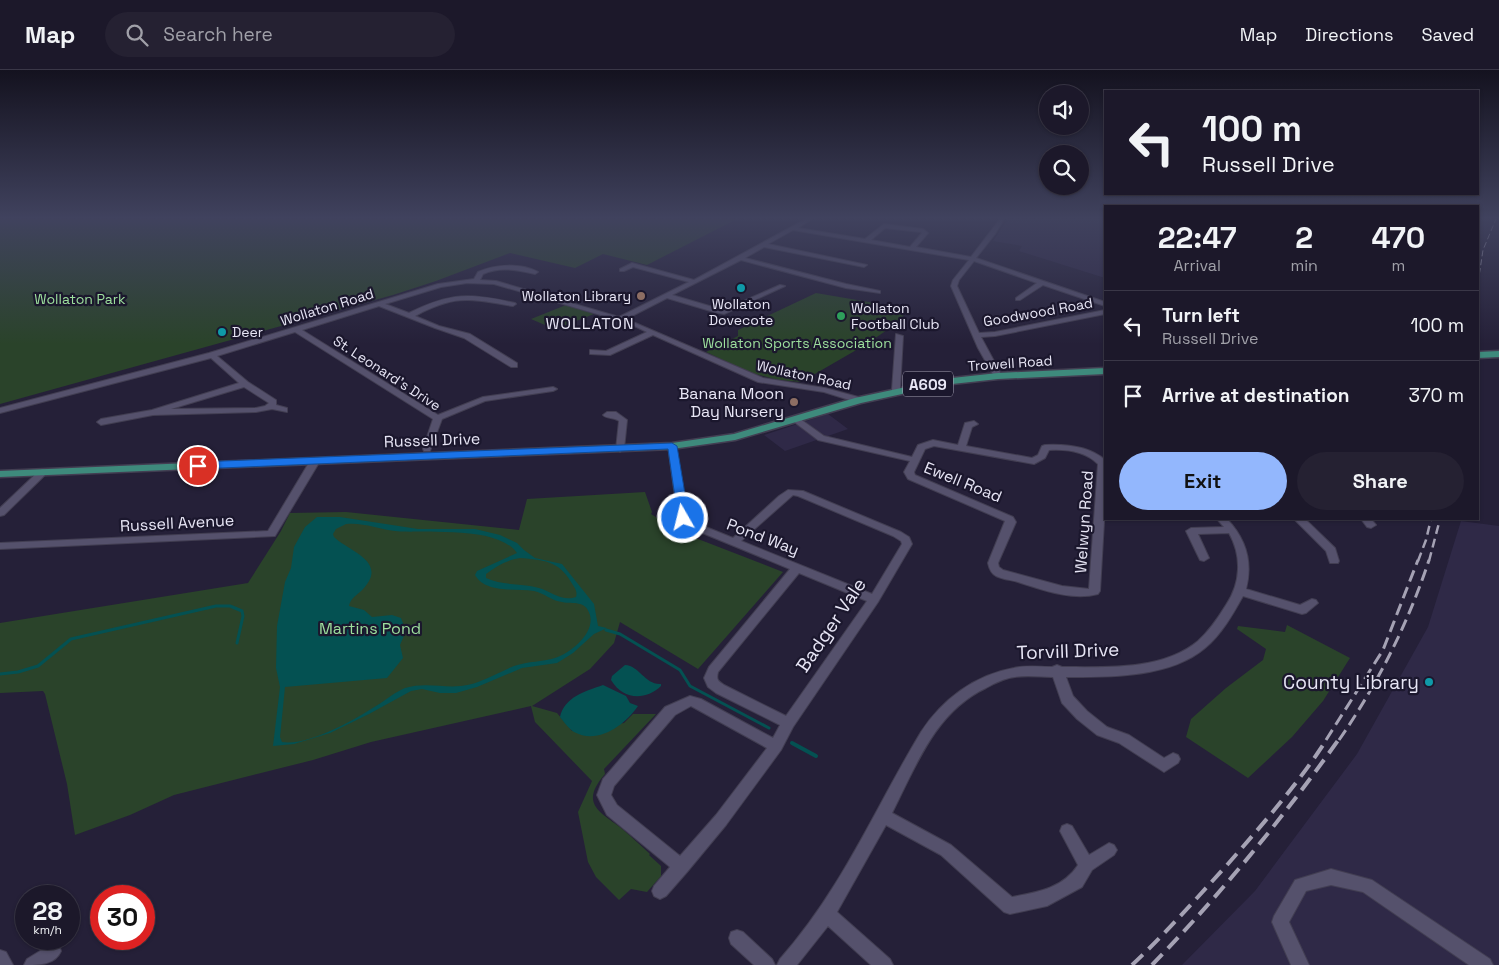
<!DOCTYPE html>
<html lang="en">
<head>
<meta charset="utf-8">
<style>
  :root { --surface:#1c182a; --page:#252132; --text:#f1f3f6; --muted:#a0a0a8; --line:#3a3747; --accent:#93b7fd }
  body { margin:0; font-family:"Space Grotesk",sans-serif; background:var(--page); color:var(--text); height:100vh; display:flex; flex-direction:column; font-size:19px; white-space:nowrap }
  * { box-sizing:border-box; margin:0 }
  p { font-size:16px; color:var(--muted) }
  .icon { flex:none; width:28px; height:28px; fill:none; stroke:currentColor; stroke-width:2; stroke-linecap:round; stroke-linejoin:round }
  .map { position:relative; flex:1; overflow:hidden }
  .details { position:absolute; left:1104px; top:135px; width:375px; height:315px; display:flex; flex-direction:column; background:var(--surface); border-radius:0px; box-shadow:0 1px 4px #0004,0 0 0 1px var(--line) }
  .details>* { flex:none }
  .top-card { position:absolute; left:1104px; top:20px; width:375px; height:105px; border-radius:0px; box-shadow:0 1px 4px #0004,0 0 0 1px var(--line); background:#1c182a; color:var(--text); overflow:hidden }
  .controls { position:absolute; left:1039px; top:15px; display:grid; gap:10px }
  .controls a { display:grid; place-items:center; width:50px; height:50px; border-radius:50%; background:var(--surface); box-shadow:0 1px 4px #0004,0 0 0 1px var(--line); font-size:25px }
  .speed { position:absolute; left:15px; top:815px; display:flex; gap:10px; font-size:25px; font-weight:700; text-align:center }
  .speed>* { display:grid; place-content:center; width:65px; height:65px; border-radius:50%; background:var(--surface); box-shadow:0 1px 4px #0004,0 0 0 1px var(--line); line-height:1 }
  .speed small { font-size:12px; font-weight:400 }
  .speed .limit { border:8px solid #d22; background:#fff; color:#111 }
  .pin { position:absolute; display:grid; place-items:center; width:42px; height:42px; color:#fff; margin:-21px; border:2px solid #fff; border-radius:50%; box-shadow:0 1px 5px #0007 }
  .me { position:absolute; width:55px; margin:-28px; rotate:352deg; stroke-linejoin:round; filter:drop-shadow(0 0 4px #0008) }
  .turn { display:flex; align-items:center; gap:18px; height:105px; padding:0 15px; font-size:22px }
  .turn .icon { width:65px; height:65px; stroke-width:2.5 }
  .turn b { display:block; font-size:35px; line-height:42px }
  .eta { display:flex; justify-content:space-evenly; align-items:center; height:85px; text-align:center }
  .eta b { font-size:30px; font-weight:700; line-height:35px }
  .primary-button { display:flex; gap:10px; margin-top:auto; padding:10px 15px }
  .primary-button a { flex:1; height:58px; border-radius:30px; background:var(--accent); color:#111; font-size:20px; font-weight:700; line-height:58px; text-align:center }
  .primary-button a+a { background:var(--page); color:var(--text) }
  ul { padding:0; list-style:none }
  li { display:flex; align-items:center; gap:15px; height:70px; padding:0 15px; border-top:1px solid var(--line) }
  li div { flex:1 }
  li b { display:block; font-size:19px }
  li em { font-style:normal }
  header { display:flex; align-items:center; gap:30px; box-sizing:border-box; height:70px; padding:0 25px; background:var(--surface); border-bottom:1px solid var(--line) }
  header strong { font-size:24px }
  nav { display:flex; gap:28px; margin-inline-start:auto; font-size:18px }
  .search { width:350px; height:45px; background:var(--page); display:flex; align-items:center; gap:12px; box-sizing:border-box; padding:0 18px; border-radius:28px; color:var(--muted); font-size:19px }
  .map>svg:first-child { display:block }
  .built { fill:#2f2947 }
  .green { fill:#2a432a }
  .water { fill:#045152; fill-rule:evenodd }
  .lines { fill:none; stroke-linecap:round; stroke-linejoin:round }
  .stream-far1 { stroke:#045152; stroke-width:3 }
  .stream { stroke:#045152; stroke-width:4 }
  .minor-casing { stroke:#423e52; stroke-width:2 }
  .major-casing { stroke:#423e52; stroke-width:3 }
  .minor { fill:#55516c; fill-rule:evenodd }
  .major { fill:#3e8a7c; fill-rule:evenodd }
  .rail-far3 { stroke:#a5a2b4; stroke-width:1; stroke-dasharray:6 3; stroke-linecap:butt }
  .rail-far2 { stroke:#a5a2b4; stroke-width:2.5; stroke-dasharray:9 5; stroke-linecap:butt }
  .rail-far1 { stroke:#a5a2b4; stroke-width:3; stroke-dasharray:12 6; stroke-linecap:butt }
  .rail { stroke:#a5a2b4; stroke-width:4; stroke-dasharray:15 8; stroke-linecap:butt }
  .route { fill:#1a73e8; stroke:#114b97 }
  .culture-dot { fill:#0f9aa8; stroke:#1b172d; stroke-width:2 }
  .education-dot { fill:#8d6e63; stroke:#1b172d; stroke-width:2 }
  .leisure-dot { fill:#2e9e5b; stroke:#1b172d; stroke-width:2 }
  .labels { text-anchor:middle; dominant-baseline:central; stroke-width:4.5; stroke-linejoin:round; paint-order:stroke }
  .far-poi-label { font-size:14px; fill:#e7e5f5; stroke:#1b172d; text-anchor:start }
  .far-park-label { font-size:14px; fill:#9ddf9d; stroke:#1b172d }
  .far-street-label { font-size:14px; fill:#e7e5f5; stroke:#1b172d }
  .shield { fill:#1b172d; stroke:#aaa7b9; stroke-width:1 }
  .shield-label { font-size:15px; font-weight:bold; fill:#e7e5f5 }
  .far-quarter-label { font-size:16px; letter-spacing:1px; fill:#e7e5f5; stroke:#1b172d }
  .poi-label { font-size:16px; fill:#e7e5f5; stroke:#1b172d; text-anchor:end }
  .street-label { font-size:16px; fill:#e7e5f5; stroke:#1b172d }
  .park-label { font-size:16px; fill:#9ddf9d; stroke:#1b172d }
  .near-street-label { font-size:19px; fill:#e7e5f5; stroke:#1b172d }
  .near-poi-label { font-size:19px; fill:#e7e5f5; stroke:#1b172d; text-anchor:end }
</style>
</head>
<body>
<header>
<strong>Map</strong>
<div class="search"><svg class="icon" aria-label="search" viewBox="0 0 24 24"><circle cx="10" cy="10" r="6"/><path d="M15 15l6 6"/></svg>Search here</div>
<nav><a>Map</a><a>Directions</a><a>Saved</a></nav>
</header>
<div class="map">
<svg width="1499" height="895" viewBox="0 0 1499 895">
  <rect width="100%" height="100%" fill="#252038"/>
  <path class="built" d="M1008 149H1105V208L1019 181 1022 176 993 171Z
    M828 344 848 359 785 381 764 365Z
    M1461 451 1499 456V895H1182L1255 821 1357 684 1428 557Z"/>
  <path class="green" d="M0 149H737L647 195 603 184 575 198 510 183 436 211 393 225 0 334Z
    M816 223 910 239 893 256 865 275 801 312 778 310 751 303 706 282 738 266V260Z
    M566 235 594 244 561 257 552 253 545 255 531 249Z
    M645 422 652 442 651 444 680 462 783 502 698 599 620 552 614 573 590 599 532 636 557 643 572 661 624 653 633 644H656L604 699 605 704C580 733 598 741 621 758 631 766 640 775 650 784L649 785 661 796V806L647 822 631 819 619 830 596 807 588 792 578 742 592 711 535 652 531 636 371 672 313 690 174 725 130 745 75 765 67 714 45 624 43 621 0 623V553L248 513 281 461 290 443 346 442 519 460 527 429Z
    M1287 555 1350 588 1323 631 1292 667 1248 708 1186 667 1191 649 1226 618 1263 590 1266 579 1237 559 1238 556 1285 562Z"/>
  <path class="water" d="M317 447H340L418 459H475L500 465 517 473 524 480 535 488 562 494 594 534 598 556 607 558 594 564 573 583 557 593 522 598 477 617 456 623H440L422 619 411 621 369 644 330 663 294 674 273 676 280 617 276 598 277 556 285 512 291 498 294 477 305 457ZM346 454C362 452 379 459 395 461 426 464 497 455 517 483L477 501 475 505C486 524 516 518 534 521 544 523 552 531 562 532 574 535 585 529 590 545 595 563 571 583 555 588 542 592 529 591 514 596 497 603 480 614 461 616 442 618 425 612 405 618 395 622 386 630 376 636 354 650 309 676 282 672L280 667 285 617 387 608 403 588 400 575 406 561 401 548 392 545 372 547 364 540 349 536C350 528 359 524 364 518 388 491 348 481 334 467L333 464 336 459ZM520 488C544 490 559 491 571 512 574 517 578 521 576 527 563 532 552 522 539 518 522 513 503 516 486 508V504C496 496 507 490 520 488Z
    M625 595C640 596 645 615 661 614V616C645 631 623 630 611 610L612 606Z
    M603 615 626 626 630 633 638 636C625 655 598 675 574 662 569 659 564 652 560 647 564 627 586 621 603 615Z"/>
  <g class="lines">
    <path class="stream-far1" d="M606 560 620 564 680 600 690 616 769 658
      M0 604 18 602 38 596 71 569 216 536H230L242 541 243 546 237 573"/>
    <path class="stream" d="M792 673 816 686"/>
    <g class="minor-casing">
      <path id="minor" d="M806 149H812L798 158 865 169 884 154 923 159 928 163 916 177 971 187 1000 149H1004L995 164 976 188 1105 232V236L1043 215 1020 230H1016V228L1037 213 974 191 959 210 957 216 979 263 995 262 1105 240V244L995 266 981 267 1002 306 1001 308H995L978 278 951 216 953 210 969 190 793 160 768 174 867 195 864 197 764 177 745 188 846 214 880 221V223L846 218 741 190 672 225 723 240 780 215 785 216 724 244 714 242 667 228 626 249 763 308 825 318 862 328V332H856L824 322 758 312 653 265 610 285 590 284V280L606 281 647 262 628 253 494 214 467 213 441 217 385 234 409 243C451 222 470 223 515 233L516 234 513 236C470 229 456 224 415 246L439 256 470 264 517 293V297H511L464 268 435 258 379 236 302 260 438 345 483 327 553 317 557 319 553 321 485 331 442 349 430 381H424L423 379 433 349 295 262 217 286 248 312 276 330V335L287 338V342L272 339 256 342 153 345 101 355 97 352 101 349 152 340 239 313 211 288 0 343V338L209 283 438 214 474 209 478 202C495 194 521 193 538 202L535 204C517 200 500 196 483 204L480 210 496 211 619 247 689 212 633 197 624 201H620V199L632 193 694 210ZM885 158 921 162 922 163 910 177 871 170ZM244 317 269 333 265 336 256 338 171 339Z
        M896 264 903 266 900 320 896 322 892 320Z
        M616 342 627 350 624 379 620 382 616 379 619 351C614 347 606 349 603 345L607 342Z
        M796 346 824 366 912 387 918 375 933 370 958 375 965 353 974 351 978 354 972 357 966 376 1032 388 1038 385 1042 376 1045 375C1065 374 1089 376 1105 390V434L1100 521 1098 524C1072 531 1043 520 1018 512 1011 510 1002 509 996 506 991 503 989 498 988 493L1005 451 908 409 904 402 910 391 818 370 793 351V347ZM934 376 1034 394 1045 388 1049 380C1066 379 1085 381 1098 394L1089 519 1062 516 1003 500 999 497 998 493 1016 452 1013 447 915 405 914 402 925 379Z
        M672 373 676 376 688 448 691 451 733 468 779 426 788 420 803 421 901 462 909 467 912 474 878 532 793 657 781 680 726 755 687 802 666 826 660 829 654 826 652 821 654 816 670 797 607 745 597 725 603 709 665 637 690 626 701 629 773 668 780 655 716 623 708 617 704 608 709 597 790 499 683 455 678 448 668 376ZM793 425 798 426 893 466 901 471 902 474 872 524 741 471ZM799 503 867 531 786 646 724 615C718 611 716 610 718 602ZM691 636 767 678 716 745 680 786 617 735 611 725 614 716 675 645Z
        M315 388 320 391 275 466 0 479V473L268 461 310 391Z
        M43 399 48 402 46 404 4 445 0 446V438L40 400Z
        M1217 449H1227C1246 469 1253 492 1246 519L1300 535 1312 529 1316 530 1318 533 1306 543 1302 544 1243 526C1233 544 1221 565 1205 578 1170 608 1109 607 1066 607L1073 626 1087 641 1107 657 1129 665 1164 688 1173 683 1178 685 1180 689 1178 693 1164 702 1119 673 1097 665 1077 649 1062 633 1053 607C1041 607 1027 605 1015 607 1005 608 995 613 986 618 935 642 916 696 892 743L951 775 1012 827C1039 822 1063 818 1078 795L1060 761 1062 756 1067 754 1072 756 1089 785 1109 773 1114 775 1117 780 1114 785 1092 800 1082 817 1047 836 1010 844 1004 842 941 785 886 755 837 842 890 889 893 895H871L828 856 797 895H777L780 889C842 819 874 740 921 662 942 630 974 605 1014 598 1026 595 1040 597 1052 597L1057 595 1062 597C1105 597 1162 601 1198 571 1209 561 1218 548 1226 535 1241 513 1242 486 1229 463L1198 464 1209 488 1204 491 1200 490 1186 461 1191 458 1224 457Z
        M1294 449H1305L1335 478 1339 491 1338 493H1330L1326 481Z
        M1361 449H1371L1376 455 1371 458 1367 457Z
        M1331 799 1372 810 1490 889 1493 895H1469L1363 822 1331 815 1306 821 1289 852 1309 895H1291L1272 852 1274 846 1295 810Z
        M737 860 743 862 772 889 775 895H754L731 874 729 868 731 862Z
        M53 873 59 875 61 881C55 895 39 895 24 895L27 889Z
        M0 880 6 882 13 895H0Z"/>
    </g>
    <g class="major-casing">
      <path id="major" d="M1499 281V287L1478 288V282Z
        M1105 298V304L998 309 943 315 861 333 735 370 672 379 0 407V401L672 373 734 364 855 328 943 309 998 303Z"/>
    </g>
    <use href="#minor" class="minor"/>
    <use href="#major" class="major"/>
    <path class="rail-far3" d="M1478 213 1483 180 1496 149"/>
    <path class="rail-far2" d="M1418 491 1426 470 1431 449
      M1429 491 1440 449"/>
    <path class="rail-far1" d="M1326 670 1383 580 1418 490
      M1339 670C1377 615 1408 554 1429 490"/>
    <path class="rail" d="M1132 895C1166 863 1196 829 1227 795 1262 755 1298 714 1327 669
      M1152 895C1220 825 1283 748 1339 669"/>
  </g>
  <linearGradient id="sky" x2="0" y2="1"><stop stop-color="#14121f"/><stop offset="0.54" stop-color="#40425e"/><stop offset="1" stop-color="#40425e" stop-opacity="0"/></linearGradient>
  <rect width="1499" height="274" fill="url(#sky)"/>
  <path class="route" d="M672 373 677 376 689 448 683 452 678 448 668 379 198 399 193 396 198 392Z"/>
  <g class="culture-dot">
    <circle cx="741" cy="218" r="5"/>
    <circle cx="222" cy="262" r="5"/>
    <circle cx="1429" cy="612" r="5"/>
  </g>
  <g class="education-dot">
    <circle cx="641" cy="226" r="5"/>
    <circle cx="794" cy="332" r="5"/>
  </g>
  <circle class="leisure-dot" cx="841" cy="246" r="5"/>
  <g class="labels">
    <g class="far-poi-label">
      <text x="631" y="226" text-anchor="end">Wollaton Library</text>
      <text x="741" y="234" text-anchor="middle">Wollaton<tspan x="741" dy="16">Dovecote</tspan></text>
      <text x="851" y="238">Wollaton<tspan x="851" dy="16">Football Club</tspan></text>
      <text x="232" y="262">Deer</text>
    </g>
    <g class="far-park-label">
      <text x="80" y="229">Wollaton Park</text>
      <text x="797" y="273">Wollaton Sports Association</text>
    </g>
    <g class="far-street-label">
      <text transform="translate(327 237) rotate(-17)">Wollaton Road</text>
      <text transform="translate(1038 242) rotate(-10)">Goodwood Road</text>
      <text transform="translate(1010 293) rotate(-4)">Trowell Road</text>
      <text transform="translate(387 303) rotate(33)">St. Leonard's Drive</text>
      <text transform="translate(804 305) rotate(12)">Wollaton Road</text>
    </g>
    <rect class="shield" x="903" y="301.5" width="50" height="25" rx="4"/>
    <g class="shield-label">
      <text x="928" y="314">A609</text>
    </g>
    <g class="far-quarter-label">
      <text x="590" y="253">WOLLATON</text>
    </g>
    <g class="poi-label">
      <text x="784" y="323">Banana Moon<tspan x="784" dy="18">Day Nursery</tspan></text>
    </g>
    <g class="street-label">
      <text transform="translate(432 370) rotate(-2)">Russell Drive</text>
      <text transform="translate(963 412) rotate(22)">Ewell Road</text>
      <text transform="translate(1084 452) rotate(-86)">Welwyn Road</text>
      <text transform="translate(177 453) rotate(-3)">Russell Avenue</text>
      <text transform="translate(763 467) rotate(21)">Pond Way</text>
    </g>
    <g class="park-label">
      <text x="370" y="558">Martins Pond</text>
    </g>
    <g class="near-street-label">
      <text transform="translate(831 555) rotate(-56)">Badger Vale</text>
      <text transform="translate(1068 581) rotate(-2)">Torvill Drive</text>
    </g>
    <g class="near-poi-label">
      <text x="1419" y="612">County Library</text>
    </g>
  </g>
</svg>
<div class="controls">
<a><svg class="icon" aria-label="sound" viewBox="0 0 24 24"><path d="M4 9h4l5-4v14l-5-4H4zM17 9q2 3 0 6"/></svg></a>
<a><svg class="icon" aria-label="search" viewBox="0 0 24 24"><circle cx="10" cy="10" r="6"/><path d="M15 15l6 6"/></svg></a>
</div>
<div class="speed"><div>28<small>km/h</small></div><div class="limit">30</div></div>
<div class="pin" style="left:198px;top:396px;background:#d93025"><svg class="icon" aria-label="arrive" viewBox="0 0 24 24"><path d="M6 21V4h12l-3 4 3 4H6"/></svg></div>
<svg class="me" style="left:683px;top:448px" viewBox="-20 -20 40 40"><circle r="17" fill="#1a73e8" stroke="#fff" stroke-width="3"/><path d="M0-11L8 9 0 5-8 9z" fill="#fff"/></svg>
<div class="top-card">
<div class="turn"><svg class="icon" aria-label="left" viewBox="0 0 24 24"><path d="M17 20v-9H6M10 6l-5 5 5 5"/></svg><div><b>100 m</b>Russell Drive</div></div>
</div>
<section class="details">
<div class="eta">
<div><b>22:47</b><p>Arrival</p></div>
<div><b>2</b><p>min</p></div>
<div><b>470</b><p>m</p></div>
</div>
<ul>
<li><svg class="icon" aria-label="left" viewBox="0 0 24 24"><path d="M17 20v-9H6M10 6l-5 5 5 5"/></svg><div><b>Turn left</b><p>Russell Drive</p></div><em>100 m</em></li>
<li><svg class="icon" aria-label="arrive" viewBox="0 0 24 24"><path d="M6 21V4h12l-3 4 3 4H6"/></svg><div><b>Arrive at destination</b></div><em>370 m</em></li>
</ul>
<div class="primary-button"><a>Exit</a><a>Share</a></div>
</section>
</div>
</body>
</html>
